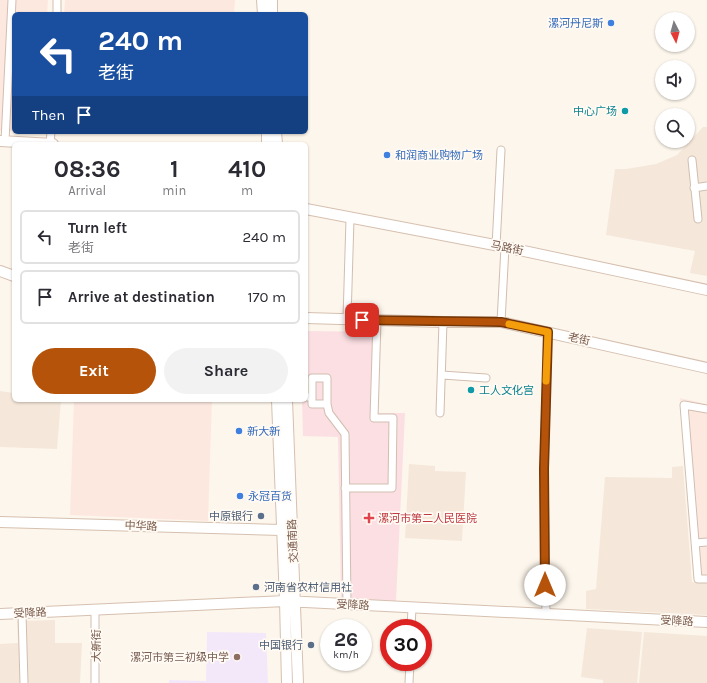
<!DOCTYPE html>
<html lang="en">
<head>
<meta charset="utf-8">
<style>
  :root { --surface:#fff; --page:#f2f2f3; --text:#2b2b33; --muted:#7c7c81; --line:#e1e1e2; --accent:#b45309 }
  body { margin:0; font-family:Karla,"Noto Sans SC",sans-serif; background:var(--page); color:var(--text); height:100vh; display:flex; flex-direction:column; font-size:15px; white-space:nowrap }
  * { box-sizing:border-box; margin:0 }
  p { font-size:13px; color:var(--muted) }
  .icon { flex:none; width:22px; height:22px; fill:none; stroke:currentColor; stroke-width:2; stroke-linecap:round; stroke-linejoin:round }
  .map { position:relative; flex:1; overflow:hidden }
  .details { position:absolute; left:12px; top:142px; width:296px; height:260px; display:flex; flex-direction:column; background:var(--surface); border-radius:6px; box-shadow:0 1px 3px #0004 }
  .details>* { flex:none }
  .hud { position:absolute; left:12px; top:12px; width:296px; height:122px; border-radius:6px; box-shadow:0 1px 3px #0004; background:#1a4fa0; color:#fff; overflow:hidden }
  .needle { width:26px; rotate:174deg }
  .tools { position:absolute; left:655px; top:12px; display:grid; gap:8px }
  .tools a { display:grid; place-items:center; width:40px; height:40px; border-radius:50%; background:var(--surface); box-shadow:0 1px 3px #0004; font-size:20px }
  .speed { position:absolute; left:320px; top:619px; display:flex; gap:8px; font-size:20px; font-weight:700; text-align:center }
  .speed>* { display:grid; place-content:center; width:52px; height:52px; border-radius:50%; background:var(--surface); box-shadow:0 1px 3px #0004; line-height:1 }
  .speed small { font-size:10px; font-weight:400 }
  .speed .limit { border:6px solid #d22; background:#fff; color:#111 }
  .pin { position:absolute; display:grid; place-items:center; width:34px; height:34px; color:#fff; margin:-17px; border-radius:8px; box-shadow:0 2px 6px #0006 }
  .me { position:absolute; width:44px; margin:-22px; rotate:0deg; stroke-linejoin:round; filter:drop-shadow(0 0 3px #0008) }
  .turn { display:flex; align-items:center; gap:14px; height:84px; padding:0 20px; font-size:18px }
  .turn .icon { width:52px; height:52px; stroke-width:2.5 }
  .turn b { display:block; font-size:28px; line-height:34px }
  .then { display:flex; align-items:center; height:38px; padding:0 20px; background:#0003; gap:8px; font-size:15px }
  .eta { display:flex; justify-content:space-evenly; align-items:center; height:68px; text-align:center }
  .eta b { font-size:24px; font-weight:700; line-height:28px }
  .primary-button { display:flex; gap:8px; margin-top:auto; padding:8px 20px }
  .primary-button a { flex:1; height:46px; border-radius:24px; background:var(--accent); color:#fff; font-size:16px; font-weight:700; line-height:46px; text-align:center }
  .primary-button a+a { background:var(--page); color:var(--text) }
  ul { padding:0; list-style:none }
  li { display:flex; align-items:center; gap:12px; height:54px; margin:0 8px 6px; padding:0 12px; border:2px solid var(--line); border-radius:6px }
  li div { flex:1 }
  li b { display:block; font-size:15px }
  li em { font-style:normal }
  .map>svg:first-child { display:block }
  .residential { fill:#f5e8da }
  .commercial { fill:#fde8e0 }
  .education { fill:#f3e8fa }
  .medical { fill:#fbdfe3 }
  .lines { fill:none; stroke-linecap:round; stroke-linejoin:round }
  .street-casing { stroke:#d1beb0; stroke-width:9 }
  .secondary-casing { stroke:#d6c0b0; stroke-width:12 }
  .street { stroke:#fff; stroke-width:7 }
  .secondary { stroke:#fff; stroke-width:10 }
  .route-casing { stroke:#753606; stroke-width:10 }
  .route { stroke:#b45309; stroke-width:7 }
  .slow { stroke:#f59e0b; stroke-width:7 }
  .shop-dot { fill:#3f7fe0; stroke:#fffaf3; stroke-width:1.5 }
  .culture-dot { fill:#0f9aa8; stroke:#fffaf3; stroke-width:1.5 }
  .service-dot { fill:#5c6f8a; stroke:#fffaf3; stroke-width:1.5 }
  .health-dot { fill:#e0444e; stroke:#fffaf3; stroke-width:1.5 }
  .education-dot { fill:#8d6e63; stroke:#fffaf3; stroke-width:1.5 }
  .labels { text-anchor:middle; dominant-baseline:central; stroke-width:3.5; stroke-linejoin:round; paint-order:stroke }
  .shop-label { font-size:11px; fill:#366cbe; stroke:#fffaf3; text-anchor:start }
  .culture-label { font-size:11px; fill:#0d838f; stroke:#fffaf3; text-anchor:end }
  .street-label { font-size:11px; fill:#7a5c4d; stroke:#fffaf3 }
  .service-label { font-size:11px; fill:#4e5e75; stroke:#fffaf3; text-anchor:end }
  .health-label { font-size:11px; fill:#be3a42; stroke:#fffaf3; text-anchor:start }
  .education-label { font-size:11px; fill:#785e54; stroke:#fffaf3; text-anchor:end }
</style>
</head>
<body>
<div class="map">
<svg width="707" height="683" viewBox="0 0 707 683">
  <rect width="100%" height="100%" fill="#fdf6ec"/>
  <path class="residential" d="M703 127H707V276L690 273 695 251 606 235 615 169H626L656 164 677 155Z
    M0 391 14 393V400H61L57 449 0 447Z
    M409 464 435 466V471L466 472 462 541 405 538Z
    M683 466 692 582H707V615L586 609V591L596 589 605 477 672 478V467Z
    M55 620V643H82L80 683H0V644L18 643 17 621Z
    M587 628 642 632 637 683H603V680L581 677Z
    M644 632 707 636V683H639Z"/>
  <path class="commercial" d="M0 0H48L47 14H14V131H0Z
    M65 0H235L234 14H64Z
    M680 398 707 404V581H694Z
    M74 400H212L208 521 70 515Z"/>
  <path class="education" d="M207 632 266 633 268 683H169V680L206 681Z"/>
  <path class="medical" d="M306 331 379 332 378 413H405L396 601 341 599 338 437 303 436 302 400H306Z"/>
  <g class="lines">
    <g class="street-casing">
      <path id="street" d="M57 14V0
        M5 141 12 0
        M50 143 51 132
        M692 160 698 219
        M694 188 707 186
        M496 246 501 150
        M347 319 350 219
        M501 322 505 247
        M442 375 486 378
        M306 397H312V378H327V404L329 413 345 434 347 605
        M312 397V404H327
        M707 409 684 405 698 579H707
        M440 413 443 322
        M345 488H392L393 418H374L377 320
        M695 543 707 542
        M22 613 24 683
        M546 615 544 469 548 332
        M411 628 412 608
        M95 683V609
        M409 683 410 662"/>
    </g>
    <g class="secondary-casing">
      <path id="secondary" d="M262 0 263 14
        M272 0V14
        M267 132V144
        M276 132 277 144
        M0 141 53 144
        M306 209 505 247 707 290
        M0 271 14 276
        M306 318 443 322H501L707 368
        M277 400 285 601 287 683
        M287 400 298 683
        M0 522 281 530
        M0 614 285 601 707 622"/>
    </g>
    <use href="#street" class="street"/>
    <use href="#secondary" class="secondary"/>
  </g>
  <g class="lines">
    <g class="route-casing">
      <path id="route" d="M362 320 501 322 548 332 544 469 545 585"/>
    </g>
    <use href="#route" class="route"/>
    <path class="slow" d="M509 324 548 332 546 381"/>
  </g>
  <g class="shop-dot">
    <circle cx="611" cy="23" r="4"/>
    <circle cx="387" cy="155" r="4"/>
    <circle cx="239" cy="431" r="4"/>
    <circle cx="240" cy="496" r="4"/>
  </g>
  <g class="culture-dot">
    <circle cx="625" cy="111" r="4"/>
    <circle cx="471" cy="390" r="4"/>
  </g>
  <g class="service-dot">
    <circle cx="261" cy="516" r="4"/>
    <circle cx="256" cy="587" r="4"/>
    <circle cx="311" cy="645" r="4"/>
  </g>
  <path class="health-dot" d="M367 512h4v4h4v4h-4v4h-4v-4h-4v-4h4z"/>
  <circle class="education-dot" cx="237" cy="657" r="4"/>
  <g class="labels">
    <g class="shop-label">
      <text x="603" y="23" text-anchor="end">漯河丹尼斯</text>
      <text x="395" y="155">和润商业购物广场</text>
      <text x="247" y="431">新大新</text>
      <text x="248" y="496">永冠百货</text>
    </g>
    <g class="culture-label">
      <text x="617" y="111">中心广场</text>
      <text x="479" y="390" text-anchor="start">工人文化宫</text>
    </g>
    <g class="street-label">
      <text transform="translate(507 248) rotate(11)">马路街</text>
      <text transform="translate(579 339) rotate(13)">老街</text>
      <text transform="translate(141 526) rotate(2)">中华路</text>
      <text transform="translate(293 541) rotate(-93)">交通南路</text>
      <text transform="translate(353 605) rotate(3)">受降路</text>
      <text transform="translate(30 613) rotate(-3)">受降路</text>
      <text transform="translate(677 621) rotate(3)">受降路</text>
      <text transform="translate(96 646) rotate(-90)">大新街</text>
    </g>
    <g class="service-label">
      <text x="253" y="516">中原银行</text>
      <text x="264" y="587" text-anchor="start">河南省农村信用社</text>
      <text x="303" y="645">中国银行</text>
    </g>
    <g class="health-label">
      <text x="378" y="518">漯河市第二人民医院</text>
    </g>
    <g class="education-label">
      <text x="229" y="657">漯河市第三初级中学</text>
    </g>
  </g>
</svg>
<div class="tools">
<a><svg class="needle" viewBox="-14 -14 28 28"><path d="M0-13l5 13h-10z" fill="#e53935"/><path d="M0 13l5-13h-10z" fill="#7c7c81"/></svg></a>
<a><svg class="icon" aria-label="sound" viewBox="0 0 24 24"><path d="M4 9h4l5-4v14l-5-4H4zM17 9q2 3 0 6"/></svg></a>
<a><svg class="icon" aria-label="search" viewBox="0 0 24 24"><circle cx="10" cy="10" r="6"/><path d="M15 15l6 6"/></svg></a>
</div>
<div class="speed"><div>26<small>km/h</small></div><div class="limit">30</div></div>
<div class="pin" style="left:362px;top:320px;background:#d93025"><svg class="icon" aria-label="arrive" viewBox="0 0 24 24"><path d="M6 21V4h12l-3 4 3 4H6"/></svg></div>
<svg class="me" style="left:545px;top:585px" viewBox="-20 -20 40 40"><circle r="19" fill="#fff"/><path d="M0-13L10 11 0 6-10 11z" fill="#b45309"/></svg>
<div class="hud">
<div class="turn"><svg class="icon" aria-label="left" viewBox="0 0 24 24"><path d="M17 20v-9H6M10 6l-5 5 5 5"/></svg><div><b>240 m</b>老街</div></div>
<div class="then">Then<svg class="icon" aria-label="arrive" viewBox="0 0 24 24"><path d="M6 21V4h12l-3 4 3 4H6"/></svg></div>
</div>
<section class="details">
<div class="eta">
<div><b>08:36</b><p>Arrival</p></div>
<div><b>1</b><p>min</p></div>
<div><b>410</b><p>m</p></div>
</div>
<ul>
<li><svg class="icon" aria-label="left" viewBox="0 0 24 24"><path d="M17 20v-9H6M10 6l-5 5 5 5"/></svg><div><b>Turn left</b><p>老街</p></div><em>240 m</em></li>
<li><svg class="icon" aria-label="arrive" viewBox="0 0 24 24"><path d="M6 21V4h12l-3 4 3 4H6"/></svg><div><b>Arrive at destination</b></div><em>170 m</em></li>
</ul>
<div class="primary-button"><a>Exit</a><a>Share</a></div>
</section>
</div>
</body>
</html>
